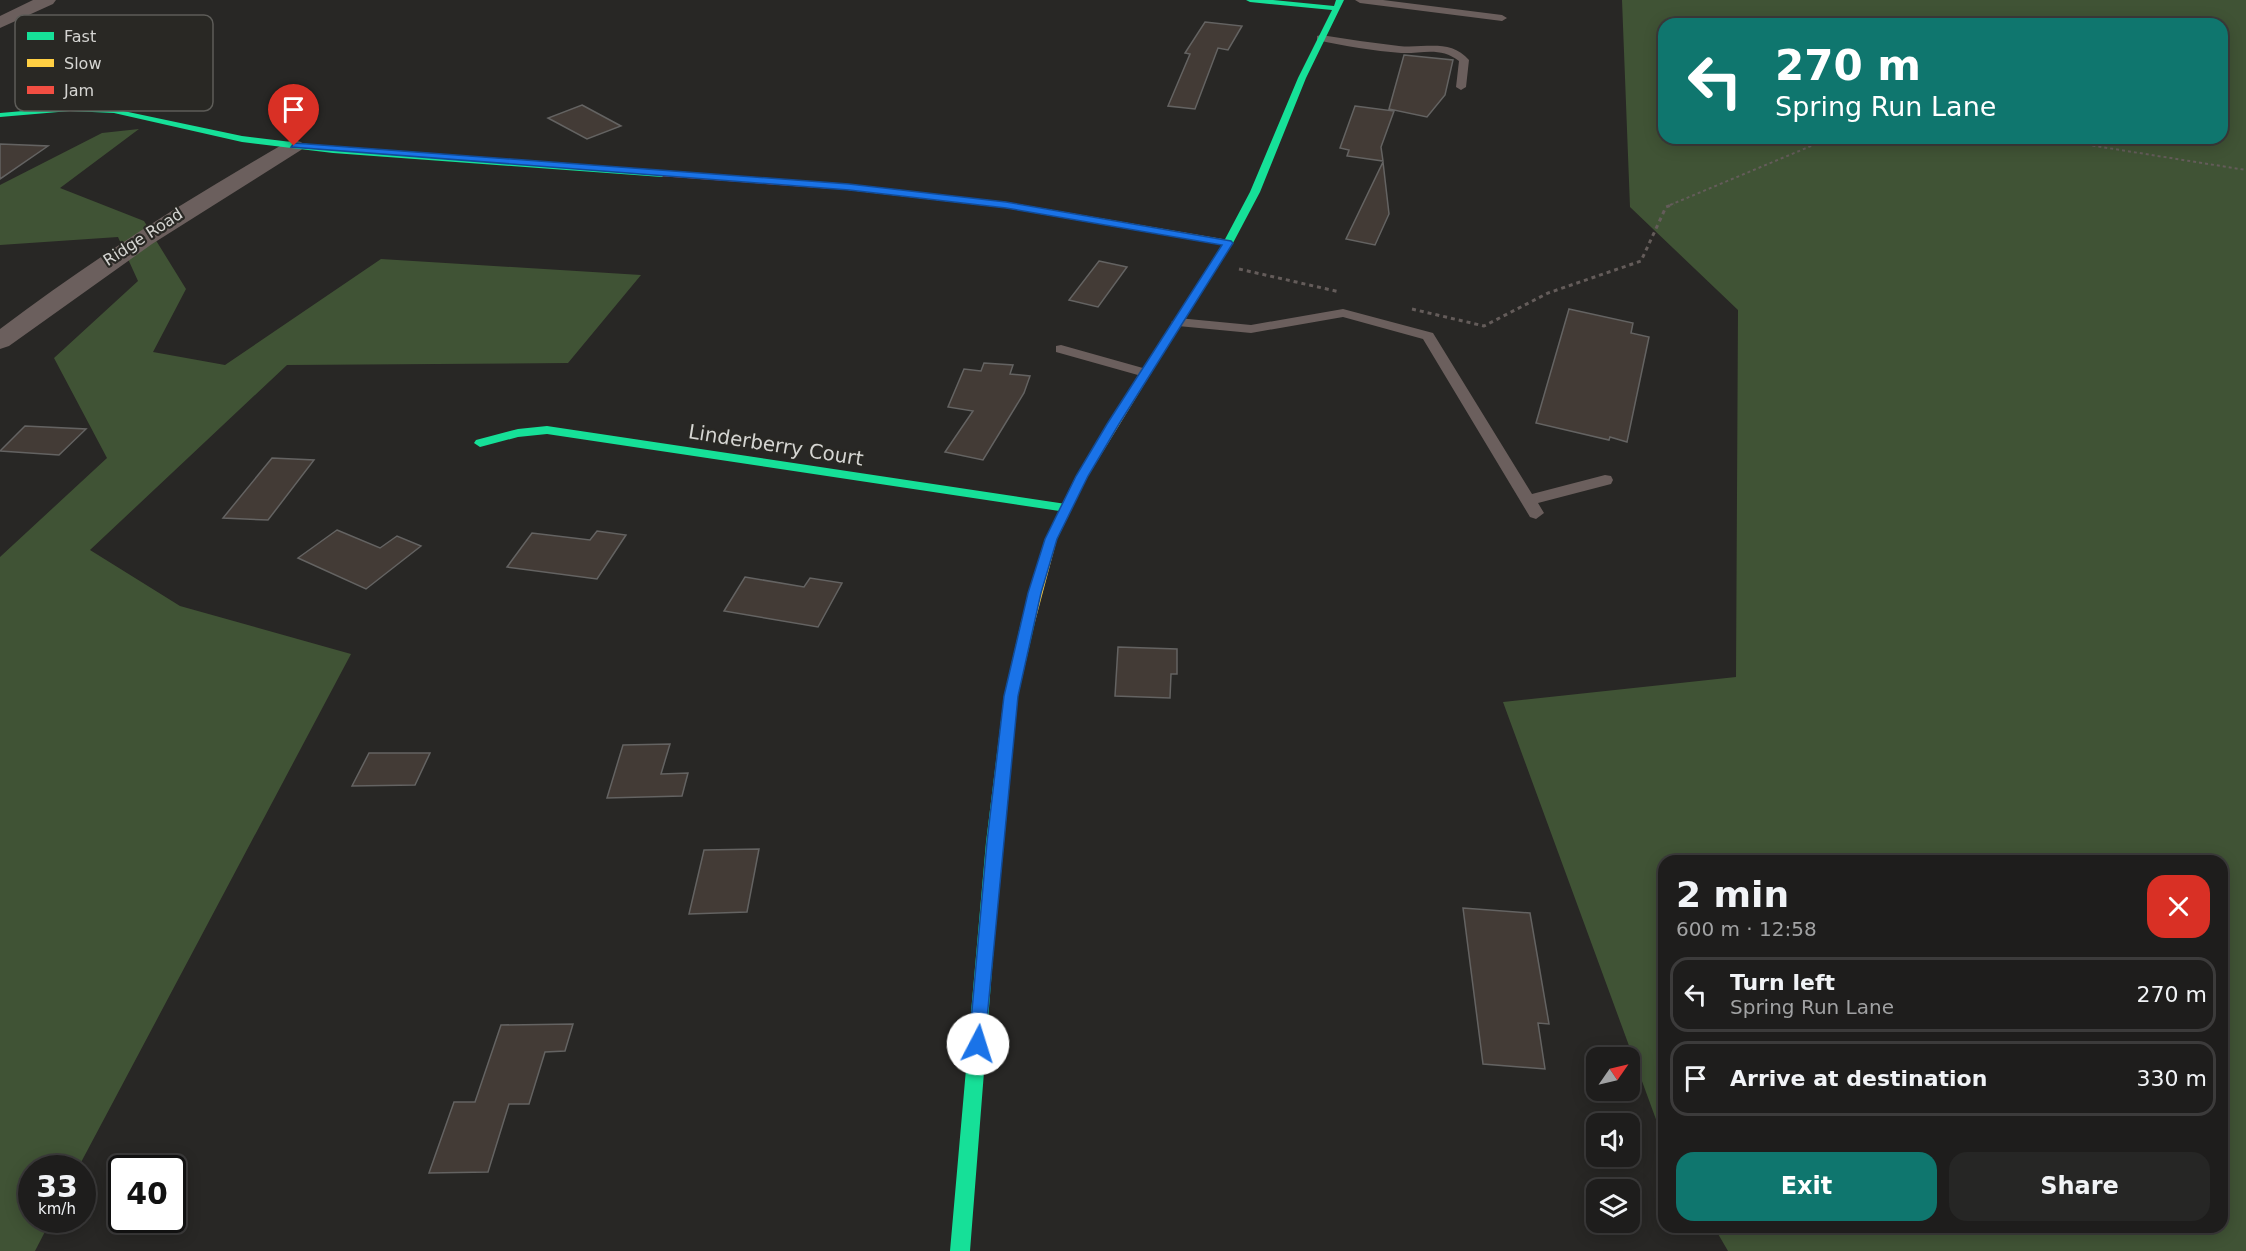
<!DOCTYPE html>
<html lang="en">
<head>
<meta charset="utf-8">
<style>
  :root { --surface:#1e1d1c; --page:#262625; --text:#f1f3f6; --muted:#a1a2a3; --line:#3c3b3b; --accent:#0f766e }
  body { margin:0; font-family:"DejaVu Sans",sans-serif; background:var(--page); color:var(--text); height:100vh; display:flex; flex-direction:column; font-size:22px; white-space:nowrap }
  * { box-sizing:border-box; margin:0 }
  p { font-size:20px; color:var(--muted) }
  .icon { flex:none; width:33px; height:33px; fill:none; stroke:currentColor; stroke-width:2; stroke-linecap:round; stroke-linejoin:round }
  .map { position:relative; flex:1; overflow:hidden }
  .details { position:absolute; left:1658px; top:855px; width:570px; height:378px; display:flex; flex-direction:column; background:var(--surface); border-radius:18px; box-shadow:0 3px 15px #0003,0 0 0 2px var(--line) }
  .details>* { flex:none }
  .banner { position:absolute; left:1658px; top:18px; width:570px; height:126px; border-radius:18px; box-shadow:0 3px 15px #0003,0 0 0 2px var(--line); background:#0f766e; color:#fff; overflow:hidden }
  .needle { width:39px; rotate:56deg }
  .controls { position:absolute; left:1586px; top:1047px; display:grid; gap:12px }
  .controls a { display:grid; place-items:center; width:54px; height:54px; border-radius:12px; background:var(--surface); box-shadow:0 3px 15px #0003,0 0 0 2px var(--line); font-size:30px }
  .speed { position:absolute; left:18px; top:1155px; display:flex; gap:12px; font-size:30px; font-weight:700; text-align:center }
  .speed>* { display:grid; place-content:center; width:78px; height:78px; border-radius:50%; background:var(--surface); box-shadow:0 3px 15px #0003,0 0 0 2px var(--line); line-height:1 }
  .speed small { font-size:15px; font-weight:400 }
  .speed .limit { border:3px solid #111; border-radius:9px; background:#fff; color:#111 }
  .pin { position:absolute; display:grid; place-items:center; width:51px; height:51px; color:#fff; margin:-62px -26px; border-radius:50% 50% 50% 0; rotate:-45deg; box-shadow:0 0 6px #0007 }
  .pin .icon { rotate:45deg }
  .me { position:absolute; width:66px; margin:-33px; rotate:5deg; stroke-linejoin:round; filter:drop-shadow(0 0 4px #0008) }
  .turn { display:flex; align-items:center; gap:21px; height:126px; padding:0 18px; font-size:27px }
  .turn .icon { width:78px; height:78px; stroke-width:2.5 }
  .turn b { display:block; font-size:42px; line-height:51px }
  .round { display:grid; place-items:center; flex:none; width:63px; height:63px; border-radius:18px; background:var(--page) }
  .summary { display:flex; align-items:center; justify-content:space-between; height:102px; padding:0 18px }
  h1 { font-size:36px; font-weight:700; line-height:45px }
  .primary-button { display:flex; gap:12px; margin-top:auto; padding:12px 18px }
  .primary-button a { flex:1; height:69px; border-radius:18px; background:var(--accent); color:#fff; font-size:24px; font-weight:700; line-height:69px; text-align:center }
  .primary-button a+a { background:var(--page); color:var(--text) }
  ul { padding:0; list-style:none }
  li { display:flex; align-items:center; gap:18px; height:75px; margin:0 12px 9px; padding:0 6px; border:3px solid var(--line); border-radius:18px }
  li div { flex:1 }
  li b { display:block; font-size:22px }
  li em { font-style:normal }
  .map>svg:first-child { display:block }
  .forest { fill:#405335; fill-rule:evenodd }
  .building { fill:#433b36; stroke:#646362; stroke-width:1.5 }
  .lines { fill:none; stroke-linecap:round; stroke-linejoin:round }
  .path-far1 { stroke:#645c5a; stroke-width:2; stroke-dasharray:3 3; stroke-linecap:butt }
  .path { stroke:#645c5a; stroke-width:3; stroke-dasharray:4 4; stroke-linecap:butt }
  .lane { fill:#6b5f5d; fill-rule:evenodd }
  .street { fill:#6b5f5d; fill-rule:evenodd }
  .fast { fill:#16e098; fill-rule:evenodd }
  .slow { fill:#ffcf43; fill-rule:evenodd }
  .jam { fill:#f24e42; fill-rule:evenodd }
  .route { fill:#1a73e8; stroke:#114b97; stroke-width:1.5 }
  .labels { text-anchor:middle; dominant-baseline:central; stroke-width:4.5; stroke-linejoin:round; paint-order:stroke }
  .far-street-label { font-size:16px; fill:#d5d5d2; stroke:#292824 }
  .street-label { font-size:20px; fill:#d5d5d2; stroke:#292824 }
  .key { fill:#292824; stroke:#5d5c58; stroke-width:1.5 }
  .key-label { font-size:16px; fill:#d5d5d2 }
</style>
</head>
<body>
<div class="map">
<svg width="2246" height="1251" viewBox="0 0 2246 1251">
  <rect width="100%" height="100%" fill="#282725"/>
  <path class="forest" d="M1622 0H2246V1251H1728L1714 1227H2222V861H1664L1663 1137 1661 1133 1503 702 1736 677 1738 310 1630 207ZM1664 24H2222V138H1664Z
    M139 129 60 188 144 221 186 289 153 352 225 365 381 259 641 275 568 363 287 365 90 550 180 606 351 654 78 1168H32V1220H51L35 1251H0V557L107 458 54 358 138 281 118 237 0 245V185L102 133Z"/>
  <path class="building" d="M1205 22 1242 26 1228 50 1218 48 1195 109 1168 106 1190 54 1185 53Z
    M1404 55 1453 60 1445 95 1427 117 1389 109Z
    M582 105 621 126 587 139 548 118Z
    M1355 106 1394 111 1381 147 1383 161 1347 156 1349 150 1340 148Z
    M0 144 48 146 0 179Z
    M1383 162 1389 214 1375 245 1346 239Z
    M1099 261 1127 267 1098 307 1069 300Z
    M1569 309 1633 323 1631 333 1649 337 1627 442 1610 437 1609 440 1536 423Z
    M984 363 1013 365 1010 374 1030 376 1024 393 983 460 945 452 973 411 948 407 964 369 981 371Z
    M25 426 86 429 59 455 0 451Z
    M272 458 314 460 268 520 223 518Z
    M337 530 380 548 397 536 421 546 366 589 298 558Z
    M597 531 626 535 597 579 507 567 532 533 590 540Z
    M745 577 804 587 810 578 842 583 818 627 724 611Z
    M1118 647 1177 649V674H1171L1170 698 1115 696Z
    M670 744 661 774 688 773 682 796 607 798 623 745Z
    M369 753H430L415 785 352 786Z
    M759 849 747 912 689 914 704 850Z
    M1463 908 1530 913 1549 1024 1538 1023 1545 1069 1483 1064Z
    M573 1024 565 1051 545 1052 529 1104H509L488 1172 429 1173 454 1102H475L501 1025Z"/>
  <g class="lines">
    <path class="path-far1" d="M2045 138 2246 170
      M1670 205 1823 141 1840 138"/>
    <path class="path" d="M1239 269 1340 292
      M1412 309 1484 326 1548 293 1641 261 1666 207 1674 204"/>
    <path class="lane" d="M1355 0H1383L1502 15 1507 18 1502 21 1360 3Z
      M1321 35C1347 39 1373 43 1399 46 1423 49 1450 38 1469 60L1466 87 1461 90 1456 87 1459 61C1440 46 1421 54 1401 53 1374 51 1344 46 1317 40V36Z
      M1343 309 1433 333 1532 494 1605 475 1611 476 1613 480 1611 484 1538 503 1544 513 1536 519 1530 517 1423 339 1343 317 1251 333 1178 326 1171 322 1178 318 1251 325Z
      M1061 345 1150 370 1152 373 1145 377 1056 352V346Z"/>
    <path class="street" d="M33 0H56L53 4 0 28V16Z
      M294 140 301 142 305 146 301 150 152 244 9 346 0 349V329C91 260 188 199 287 142Z"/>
    <path class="fast" d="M1246 0H1273L1334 6 1336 0H1344L1306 78 1260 192 1233 243 1153 370 1148 373 1144 372 1143 370 1223 243 1250 192 1298 78 1332 10 1250 2Z
      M70 107 114 109 242 136 333 147 662 171 666 174 662 177 333 153 242 142 114 113 70 111 0 117V113Z
      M547 426 1066 504 1072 508 1066 512 547 434 518 437 480 447 474 443 476 440 518 429Z
      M1028 617 1035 622 1018 696 1002 842 970 1251H950L986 842 1004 696 1021 622Z"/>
    <path class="slow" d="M833 183 1006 202 1228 240 1233 243 1228 246 1006 208 830 188 828 186Z
      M1148 367 1153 370 1088 476 1057 539 1035 622 1028 627 1023 625 1021 622 1045 539 1076 476 1143 370Z"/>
    <path class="jam" d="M662 171 833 183 838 186 833 189 659 176 658 174Z"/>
  </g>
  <path class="route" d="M294 143 849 184 1006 202 1231 241 1233 243 1119 424 1088 476 1057 539 1041 593 1018 696 984 1050 978 1053 971 1050 969 1044 987 842 1004 696 1028 593 1045 539 1076 476 1107 424 1222 245 1006 208 849 190 291 147Z"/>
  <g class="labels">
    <g class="far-street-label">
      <text transform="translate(143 237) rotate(-33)">Ridge Road</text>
    </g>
    <g class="street-label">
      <text transform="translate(776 445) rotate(9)">Linderberry Court</text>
    </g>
  </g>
  <rect x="15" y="15" width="198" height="96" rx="9" class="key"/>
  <rect x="27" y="32" width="27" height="8" fill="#16e098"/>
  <rect x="27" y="59" width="27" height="8" fill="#ffcf43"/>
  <rect x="27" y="86" width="27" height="8" fill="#f24e42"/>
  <g class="key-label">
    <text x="64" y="42">Fast</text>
    <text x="64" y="69">Slow</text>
    <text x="64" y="96">Jam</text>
  </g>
</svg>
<div class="controls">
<a><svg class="needle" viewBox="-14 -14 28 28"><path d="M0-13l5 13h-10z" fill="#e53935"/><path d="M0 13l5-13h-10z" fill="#a1a2a3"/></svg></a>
<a><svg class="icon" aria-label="sound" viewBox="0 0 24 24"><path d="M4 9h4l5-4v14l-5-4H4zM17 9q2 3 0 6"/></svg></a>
<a><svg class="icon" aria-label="layers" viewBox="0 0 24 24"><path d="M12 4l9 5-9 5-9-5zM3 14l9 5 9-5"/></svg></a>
</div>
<div class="speed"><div>33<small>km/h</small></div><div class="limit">40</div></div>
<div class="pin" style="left:294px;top:146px;background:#d93025"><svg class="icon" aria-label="arrive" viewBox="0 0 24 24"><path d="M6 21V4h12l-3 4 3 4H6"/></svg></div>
<svg class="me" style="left:978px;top:1044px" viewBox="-20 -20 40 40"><circle r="19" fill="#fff"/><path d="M0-13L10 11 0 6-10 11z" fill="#1a73e8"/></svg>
<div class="banner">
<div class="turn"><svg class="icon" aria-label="left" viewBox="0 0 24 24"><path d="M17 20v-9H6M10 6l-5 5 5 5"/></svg><div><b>270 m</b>Spring Run Lane</div></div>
</div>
<section class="details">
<div class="summary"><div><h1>2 min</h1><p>600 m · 12:58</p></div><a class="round" style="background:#d93025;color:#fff"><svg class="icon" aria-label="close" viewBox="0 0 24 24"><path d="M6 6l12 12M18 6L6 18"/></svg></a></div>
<ul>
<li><svg class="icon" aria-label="left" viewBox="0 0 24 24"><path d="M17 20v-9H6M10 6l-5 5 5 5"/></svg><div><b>Turn left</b><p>Spring Run Lane</p></div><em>270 m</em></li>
<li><svg class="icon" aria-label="arrive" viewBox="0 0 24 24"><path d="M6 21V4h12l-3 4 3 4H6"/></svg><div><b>Arrive at destination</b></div><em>330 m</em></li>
</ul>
<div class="primary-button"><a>Exit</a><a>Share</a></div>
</section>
</div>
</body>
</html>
